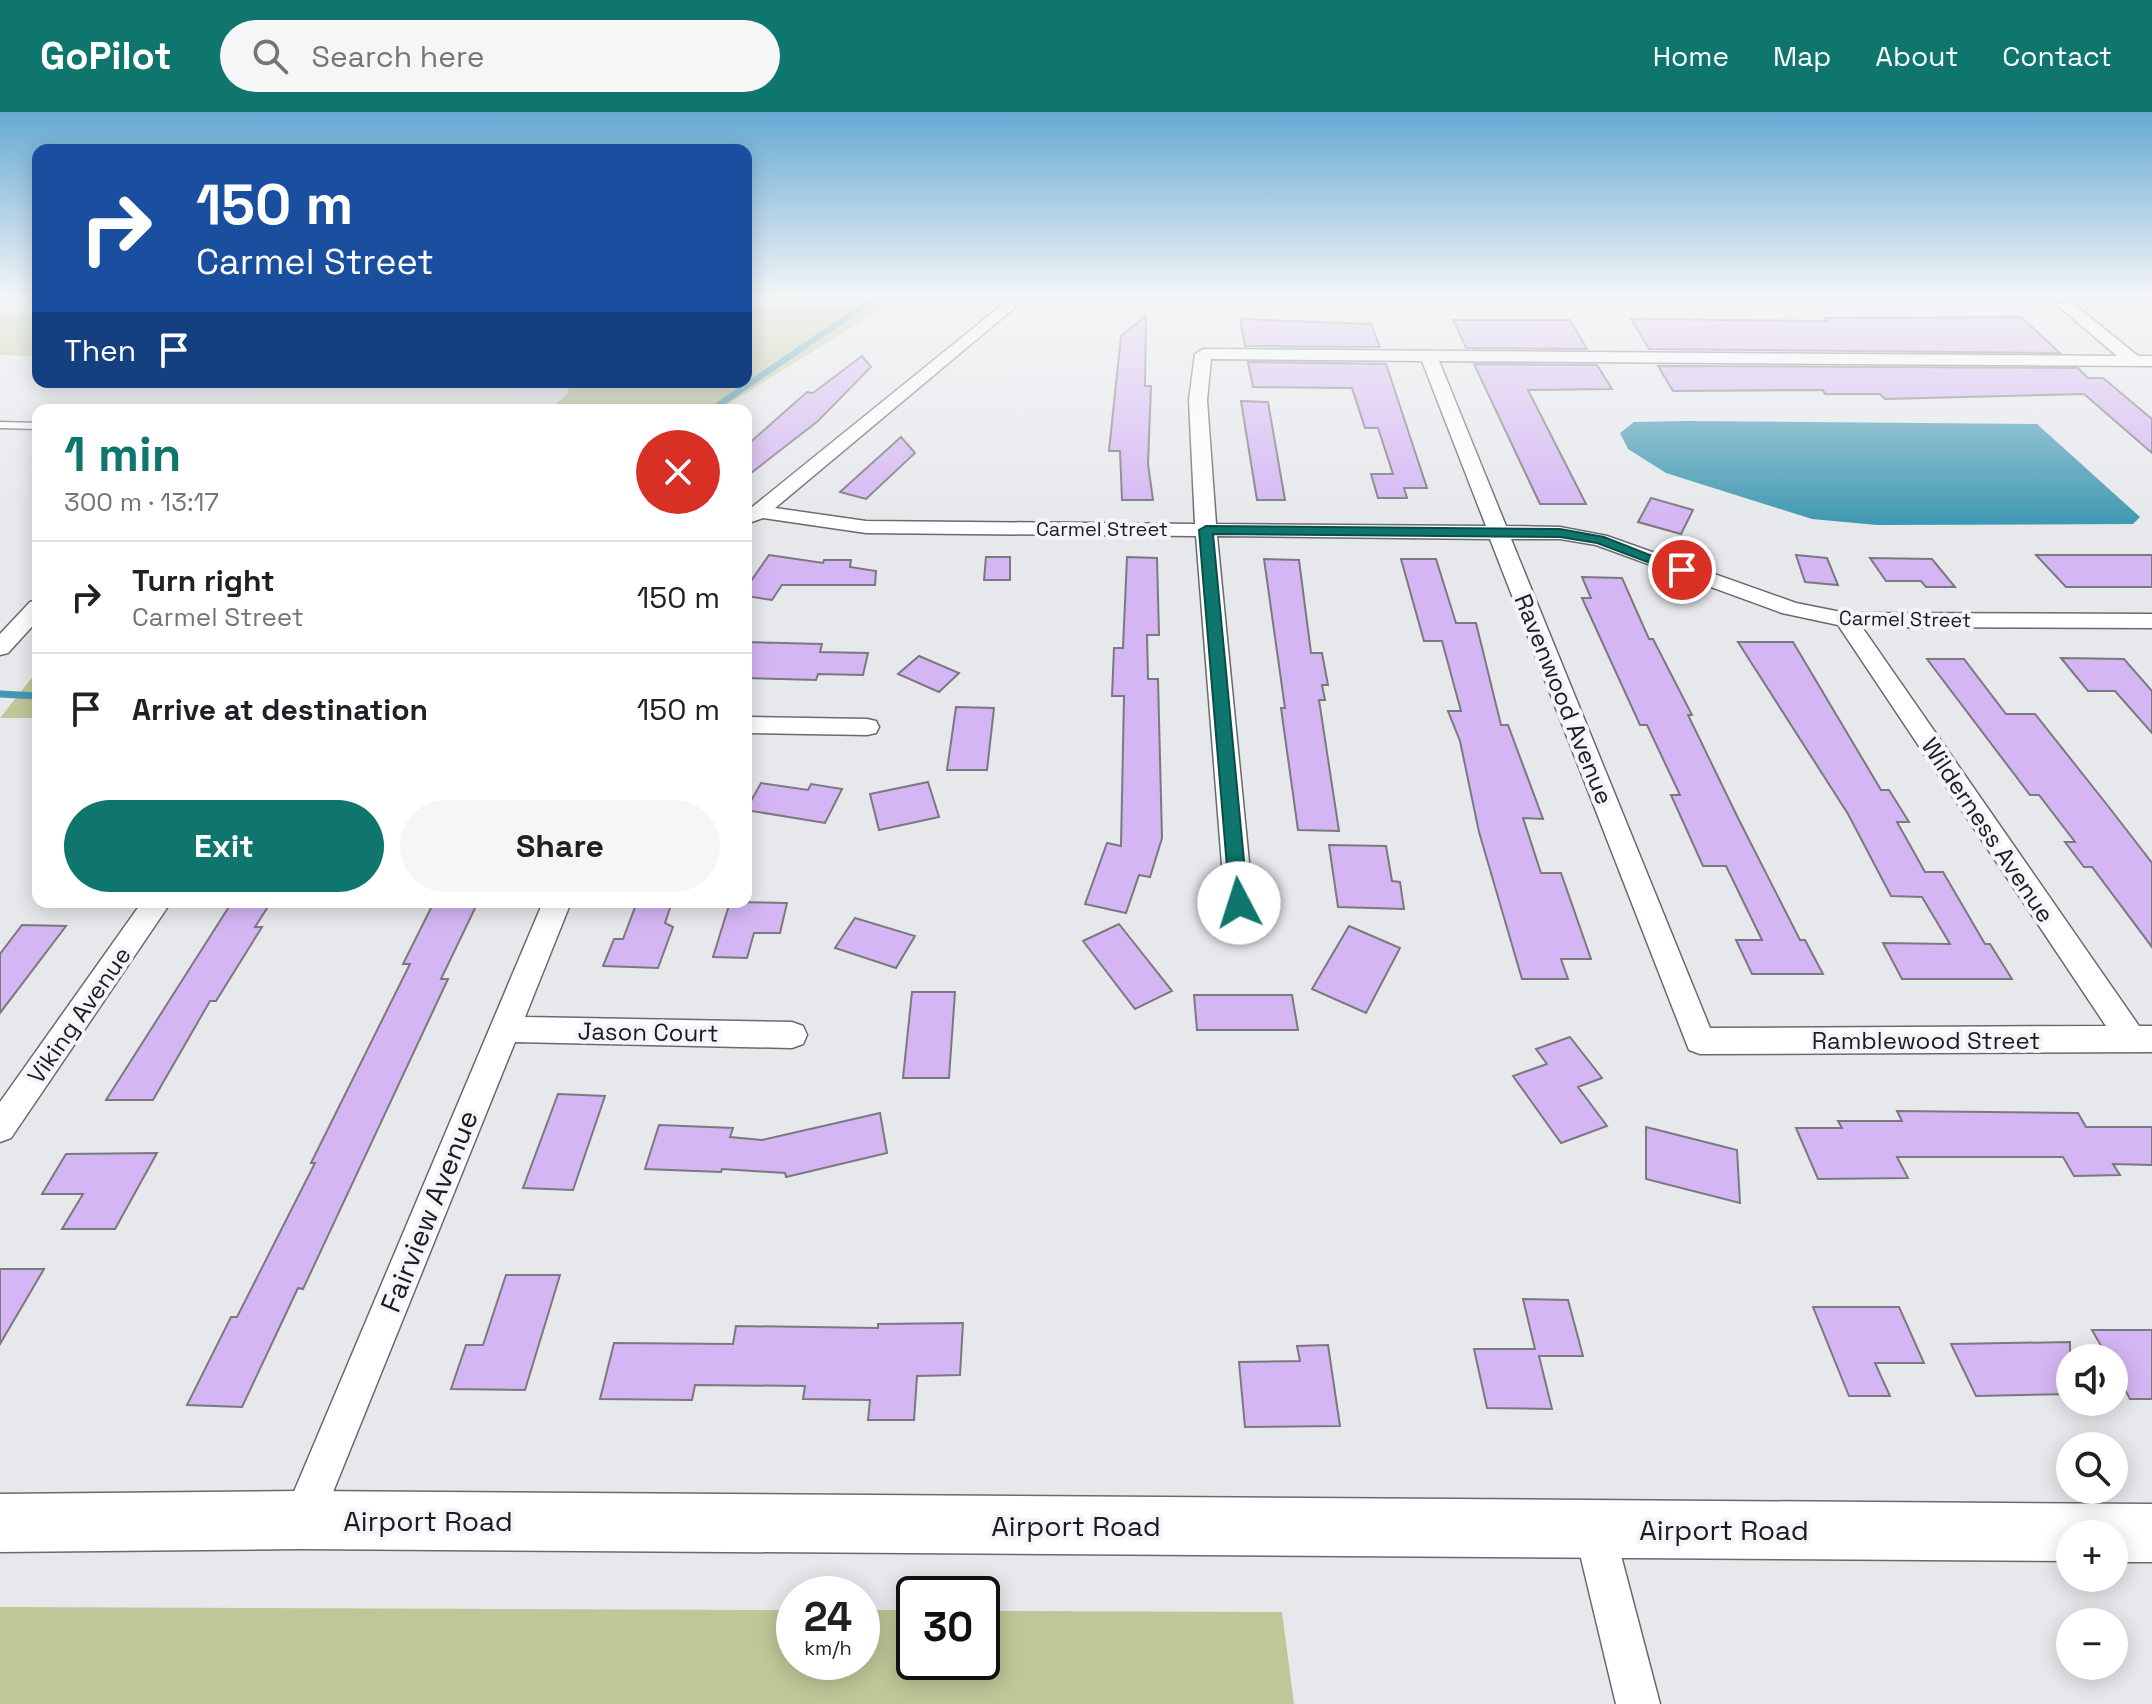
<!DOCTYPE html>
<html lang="en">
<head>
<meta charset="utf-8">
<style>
  :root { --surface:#fff; --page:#f6f6f6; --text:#202124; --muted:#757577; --line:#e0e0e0; --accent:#0f766e }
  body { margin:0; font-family:"Space Grotesk",sans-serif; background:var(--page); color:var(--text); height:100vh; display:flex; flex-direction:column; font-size:30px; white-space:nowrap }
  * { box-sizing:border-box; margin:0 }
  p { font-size:26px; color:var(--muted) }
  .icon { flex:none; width:44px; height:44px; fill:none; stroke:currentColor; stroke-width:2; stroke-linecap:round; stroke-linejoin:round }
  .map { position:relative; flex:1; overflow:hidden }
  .details { position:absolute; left:32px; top:292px; width:720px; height:504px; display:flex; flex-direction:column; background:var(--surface); border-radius:16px; box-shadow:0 4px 20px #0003 }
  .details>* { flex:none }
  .hud { position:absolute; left:32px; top:32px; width:720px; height:244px; border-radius:16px; box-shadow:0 4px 20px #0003; background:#1a4fa0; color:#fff; overflow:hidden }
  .tools { position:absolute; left:2056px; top:1232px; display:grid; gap:16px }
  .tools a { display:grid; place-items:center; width:72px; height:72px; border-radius:50%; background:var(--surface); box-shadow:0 4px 20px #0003; font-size:40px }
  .speed { position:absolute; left:776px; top:1464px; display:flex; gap:16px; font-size:40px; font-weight:700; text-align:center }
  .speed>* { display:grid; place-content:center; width:104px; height:104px; border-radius:50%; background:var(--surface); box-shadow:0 4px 20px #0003; line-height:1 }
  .speed small { font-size:20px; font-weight:400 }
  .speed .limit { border:4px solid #111; border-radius:12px; background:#fff; color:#111 }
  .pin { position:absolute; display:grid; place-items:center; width:68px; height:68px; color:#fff; margin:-34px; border:4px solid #fff; border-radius:50%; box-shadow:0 2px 8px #0007 }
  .me { position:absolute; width:88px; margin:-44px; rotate:355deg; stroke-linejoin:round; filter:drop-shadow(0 0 6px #0008) }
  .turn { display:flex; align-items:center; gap:28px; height:168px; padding:0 32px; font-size:36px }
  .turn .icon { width:104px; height:104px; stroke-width:2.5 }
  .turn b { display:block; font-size:56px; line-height:68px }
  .then { display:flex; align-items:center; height:76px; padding:0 32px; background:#0003; gap:16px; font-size:30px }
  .round { display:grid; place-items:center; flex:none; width:84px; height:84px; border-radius:42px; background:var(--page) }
  .overview { display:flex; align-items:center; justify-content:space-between; height:136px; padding:0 32px }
  h1 { font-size:48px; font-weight:800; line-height:60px; color:var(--accent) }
  .cta { display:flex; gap:16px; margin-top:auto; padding:16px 32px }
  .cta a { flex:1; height:92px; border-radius:48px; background:var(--accent); color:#fff; font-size:32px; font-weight:800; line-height:92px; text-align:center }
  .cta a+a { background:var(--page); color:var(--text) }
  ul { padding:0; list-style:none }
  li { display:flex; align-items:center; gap:24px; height:112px; padding:0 32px; border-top:2px solid var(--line) }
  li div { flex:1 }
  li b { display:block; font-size:30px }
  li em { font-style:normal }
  header { display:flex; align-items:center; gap:48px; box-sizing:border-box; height:112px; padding:0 40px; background:var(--accent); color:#fff }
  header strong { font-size:38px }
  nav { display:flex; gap:44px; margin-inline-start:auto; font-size:28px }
  .search { width:560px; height:72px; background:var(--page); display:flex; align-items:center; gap:20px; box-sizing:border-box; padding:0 28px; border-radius:44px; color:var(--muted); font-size:30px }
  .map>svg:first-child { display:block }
  .green { fill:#c0c697 }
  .water { fill:#4299b3 }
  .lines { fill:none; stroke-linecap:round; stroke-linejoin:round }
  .stream-far1 { stroke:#4299b3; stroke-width:6 }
  .stream { stroke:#4299b3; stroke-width:7 }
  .building { fill:#d4b6f4; stroke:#7b797d; stroke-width:2 }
  .lane-casing { stroke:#696a6e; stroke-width:3 }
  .street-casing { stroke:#696a6e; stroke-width:3 }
  .secondary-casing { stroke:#696a6e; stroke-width:3 }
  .lane { fill:#fff; fill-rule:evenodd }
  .street { fill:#fff; fill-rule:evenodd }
  .secondary { fill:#fff; fill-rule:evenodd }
  .route { fill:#0f766e; stroke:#0a4d48; stroke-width:2 }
  .labels { text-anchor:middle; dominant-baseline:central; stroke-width:8; stroke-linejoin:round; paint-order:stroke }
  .far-street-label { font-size:20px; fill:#1c1c1e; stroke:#f4f5f9 }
  .street-label { font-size:24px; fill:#1c1c1e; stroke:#f4f5f9 }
  .near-street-label { font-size:28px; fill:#1c1c1e; stroke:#f4f5f9 }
</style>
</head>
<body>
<header>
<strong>GoPilot</strong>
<div class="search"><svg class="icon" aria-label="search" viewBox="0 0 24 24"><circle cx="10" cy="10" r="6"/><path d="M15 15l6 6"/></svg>Search here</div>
<nav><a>Home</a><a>Map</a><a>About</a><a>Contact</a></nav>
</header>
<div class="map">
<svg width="2152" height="1592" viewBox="0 0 2152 1592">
  <rect width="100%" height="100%" fill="#e7e8ec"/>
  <path class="green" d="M805 186H899L718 298H549L569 280 566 270H746V192Z
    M0 202H38V244L0 243Z
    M38 558V606H0Z
    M0 1495 794 1498V1550H862V1498H914V1550H982V1499L1282 1500 1294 1592H0Z"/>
  <path class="water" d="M1686 309 2037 312 2140 405 2133 412 1877 413 1812 407 1666 361 1628 337 1620 321 1634 310Z"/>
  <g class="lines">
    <path class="stream-far1" d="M711 298 875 186"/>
    <path class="stream" d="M0 582 38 584"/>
  </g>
  <path class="building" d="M1146 204 1145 274H1151L1148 352 1153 388H1122L1120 339H1109L1121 224Z
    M2021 205 2060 241 1649 237 1631 207 1828 209 1825 206Z
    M1240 207 1371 212 1380 235 1245 234Z
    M1453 208H1570L1587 237 1466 236Z
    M862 244 871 255 818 309 746 365V334L807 280 813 281Z
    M1248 250 1386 252 1427 376H1404L1407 386H1378L1371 362H1393L1378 316H1365L1352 276 1253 275Z
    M1474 252 1597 253 1612 277 1528 278 1586 392H1540Z
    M1658 254 2078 256 2088 266H2103L2152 307V341L2084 282 1885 287 1880 282H1825L1823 278 1673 279Z
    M1241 289 1268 290 1285 388H1257Z
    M901 325 915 341 866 387 840 380Z
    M1651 386 1693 398 1681 422 1638 410Z
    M769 443 823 451 824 448H851L850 455 876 459 875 473H782L772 488 746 484V476Z
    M1796 443 1827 446 1838 473 1805 470Z
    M2036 443H2152V475H2066Z
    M986 445H1010V468H984Z
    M1127 445 1157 446 1159 523H1147L1148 567H1158L1162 726 1150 765 1139 763 1126 801 1085 792 1107 731 1121 734 1124 584H1112L1114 536H1123Z
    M1870 446 1932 447 1955 475H1926L1921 469H1886Z
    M1264 447 1299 448 1311 541H1322L1328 573H1322L1325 588H1319L1339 719 1298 718 1281 596H1285Z
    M1401 447H1436L1456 511H1476L1501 613H1508L1543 707 1523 706 1541 761H1561L1591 847H1561L1568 867H1522L1479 720 1460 629 1448 599H1461L1442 529H1424Z
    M1582 465 1622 466 1649 527H1653L1692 603H1688L1738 706 1800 828H1805L1823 862H1752L1736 828H1762L1726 754H1703L1671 683H1680L1647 613H1640L1582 486H1591Z
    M746 530 822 532 820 540 868 541 863 563 818 562 816 568 746 566Z
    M1738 530H1793L1881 678H1889L1909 710H1897L1925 760H1943L1985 832H1990L2012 867H1902L1883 831 1950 832 1922 785 1891 784 1848 702Z
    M919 544 959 561 939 580 898 562Z
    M2061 546 2124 547 2152 579V621L2115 579H2088Z
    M1927 547H1964L2006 602H2035L2108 694 2152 751V835L2092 755H2084L2065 730H2075L2039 683H2030Z
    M956 595 994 596 987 658H947Z
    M928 670 939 705 879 718 870 682Z
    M761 671 808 678 811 672 842 677 825 711 746 698Z
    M1329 733 1386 734 1392 769 1400 770 1404 797 1338 795Z
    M232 790H271L255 815H262L216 889H210L153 988H106Z
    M434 790H478L441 867H448L303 1177 298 1176 242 1295 187 1293 231 1205H237L315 1051H311L410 852H403Z
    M637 790H672L665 811 673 815 658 856 603 854 614 827H623Z
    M730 790 787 791 780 821H754L747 846 713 845Z
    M855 806 915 824 896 856 835 836Z
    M1119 812 1172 879 1135 897 1083 829Z
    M22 813 66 814 0 901V842Z
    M1349 814 1400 836 1366 901 1312 877Z
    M912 880H955L949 966H903Z
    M1194 883H1292L1298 918H1197Z
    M1570 925 1602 966 1578 975 1607 1014 1561 1031 1513 964 1547 952 1536 937Z
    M558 982 605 984 573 1078 523 1076Z
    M1897 999 2078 1001 2086 1015H2152V1053L2113 1052 2120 1063 2074 1064 2063 1045H1897L1908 1066 1818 1067 1796 1016H1842L1838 1009H1902Z
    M880 1001 887 1041 786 1065 785 1061 722 1057 721 1060 645 1057 659 1013 733 1016 730 1025 762 1028Z
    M1646 1015 1737 1038 1740 1091 1646 1067Z
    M157 1041 115 1117H62L83 1082H42L66 1042Z
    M0 1157H44L0 1232Z
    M506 1163H560L525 1278 451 1277 466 1233H483Z
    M1523 1187 1568 1188 1583 1244H1539L1552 1297 1487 1296 1474 1237H1535Z
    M1813 1195H1899L1924 1251H1875L1890 1284H1849Z
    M963 1211 960 1263 917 1264 914 1308H868L870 1288 803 1287 805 1274 695 1273 692 1288 600 1287 614 1231 733 1232 736 1214 878 1216V1212Z
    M2092 1218H2152V1287H2130L2114 1257V1246H2108Z
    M2070 1230V1282L1976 1284 1951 1232Z
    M1328 1233 1340 1314 1245 1315 1239 1250 1300 1249 1297 1234Z"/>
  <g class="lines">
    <g class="lane-casing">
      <path id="lane" d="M0 310 38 311V317L0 316Z"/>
    </g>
    <g class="street-casing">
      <path id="street" d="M1007 189 1015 194 1013 197 775 396 866 409 1195 412 1189 288 1195 242 1203 237 2117 244 2056 192 2070 189 2138 244H2152V254L1439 249 1506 414 1560 415 1607 424 1796 491 1846 501 2152 502V516L1862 515 2139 914H2152V940L1700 942 1689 938 1490 427 1217 424 1253 791 1249 799 1239 802 1229 799 1225 791 1196 424 866 421 763 406 746 412V400ZM1211 247 1422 249 1486 414 1216 412 1207 288ZM1511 427H1560L1596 433 1782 501 1838 513 2106 914 1710 916Z
        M38 488V508L8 541 0 543V522L30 490Z
        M746 605 867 607 876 609 879 615 876 621 867 623 746 621Z
        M142 790H171L11 1026 0 1030V990Z
        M543 790H571L525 905 792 910 803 914 807 923 803 932 792 936 515 930 316 1422 302 1428 288 1422 282 1408Z
        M1594 1397 1608 1403 1614 1417 1660 1592H1616L1574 1417 1580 1403Z"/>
    </g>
    <g class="secondary-casing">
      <path id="secondary" d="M302 1379 2152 1392V1450H2114V1422H2070V1449L302 1437 0 1440V1382Z"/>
    </g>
    <use href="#lane" class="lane"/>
    <use href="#street" class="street"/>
    <use href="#secondary" class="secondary"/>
  </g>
  <linearGradient id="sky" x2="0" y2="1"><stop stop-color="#65a9d3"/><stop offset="0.45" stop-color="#f4f5f6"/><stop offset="1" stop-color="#f4f5f6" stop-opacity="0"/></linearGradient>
  <rect width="2152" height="409" fill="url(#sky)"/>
  <path class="route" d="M1206 414 1560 417 1604 425 1688 458 1677 461 1597 431 1560 425 1213 422 1248 791 1239 798 1230 791 1199 418Z"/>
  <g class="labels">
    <g class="far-street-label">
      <text x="1102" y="417">Carmel Street</text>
      <text transform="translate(1905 507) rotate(1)">Carmel Street</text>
    </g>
    <g class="street-label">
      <text transform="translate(1564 587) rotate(68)">Ravenwood Avenue</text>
      <text transform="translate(1988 718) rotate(56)">Wilderness Avenue</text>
      <text transform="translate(79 903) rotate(-55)">Viking Avenue</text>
      <text transform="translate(648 920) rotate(1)">Jason Court</text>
      <text x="1926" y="928">Ramblewood Street</text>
    </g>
    <g class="near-street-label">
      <text transform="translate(429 1099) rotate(-68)">Fairview Avenue</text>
      <text x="428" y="1409">Airport Road</text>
      <text x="1076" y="1414">Airport Road</text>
      <text x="1724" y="1418">Airport Road</text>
    </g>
  </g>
</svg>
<div class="tools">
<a><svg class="icon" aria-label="sound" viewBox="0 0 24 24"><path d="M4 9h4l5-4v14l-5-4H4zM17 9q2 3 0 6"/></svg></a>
<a><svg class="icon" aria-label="search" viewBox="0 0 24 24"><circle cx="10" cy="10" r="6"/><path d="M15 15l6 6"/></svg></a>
<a>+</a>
<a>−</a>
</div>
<div class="speed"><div>24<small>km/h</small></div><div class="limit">30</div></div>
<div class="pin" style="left:1682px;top:458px;background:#d93025"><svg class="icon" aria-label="arrive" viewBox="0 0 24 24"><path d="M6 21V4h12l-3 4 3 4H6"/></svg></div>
<svg class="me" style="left:1239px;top:791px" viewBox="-20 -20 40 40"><circle r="19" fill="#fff"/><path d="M0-13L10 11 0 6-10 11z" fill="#0f766e"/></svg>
<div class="hud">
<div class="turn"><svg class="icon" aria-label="right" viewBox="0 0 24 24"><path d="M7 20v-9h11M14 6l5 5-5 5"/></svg><div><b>150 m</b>Carmel Street</div></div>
<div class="then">Then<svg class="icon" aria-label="arrive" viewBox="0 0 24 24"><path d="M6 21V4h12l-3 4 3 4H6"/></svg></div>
</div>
<section class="details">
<div class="overview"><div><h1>1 min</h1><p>300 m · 13:17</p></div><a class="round" style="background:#d93025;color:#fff"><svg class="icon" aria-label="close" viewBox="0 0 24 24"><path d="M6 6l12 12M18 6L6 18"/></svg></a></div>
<ul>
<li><svg class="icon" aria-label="right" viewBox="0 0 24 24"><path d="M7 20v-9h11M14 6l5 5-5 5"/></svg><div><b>Turn right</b><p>Carmel Street</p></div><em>150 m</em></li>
<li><svg class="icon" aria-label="arrive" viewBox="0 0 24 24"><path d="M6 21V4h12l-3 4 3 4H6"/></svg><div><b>Arrive at destination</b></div><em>150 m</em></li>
</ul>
<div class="cta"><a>Exit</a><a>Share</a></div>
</section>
</div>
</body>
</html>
